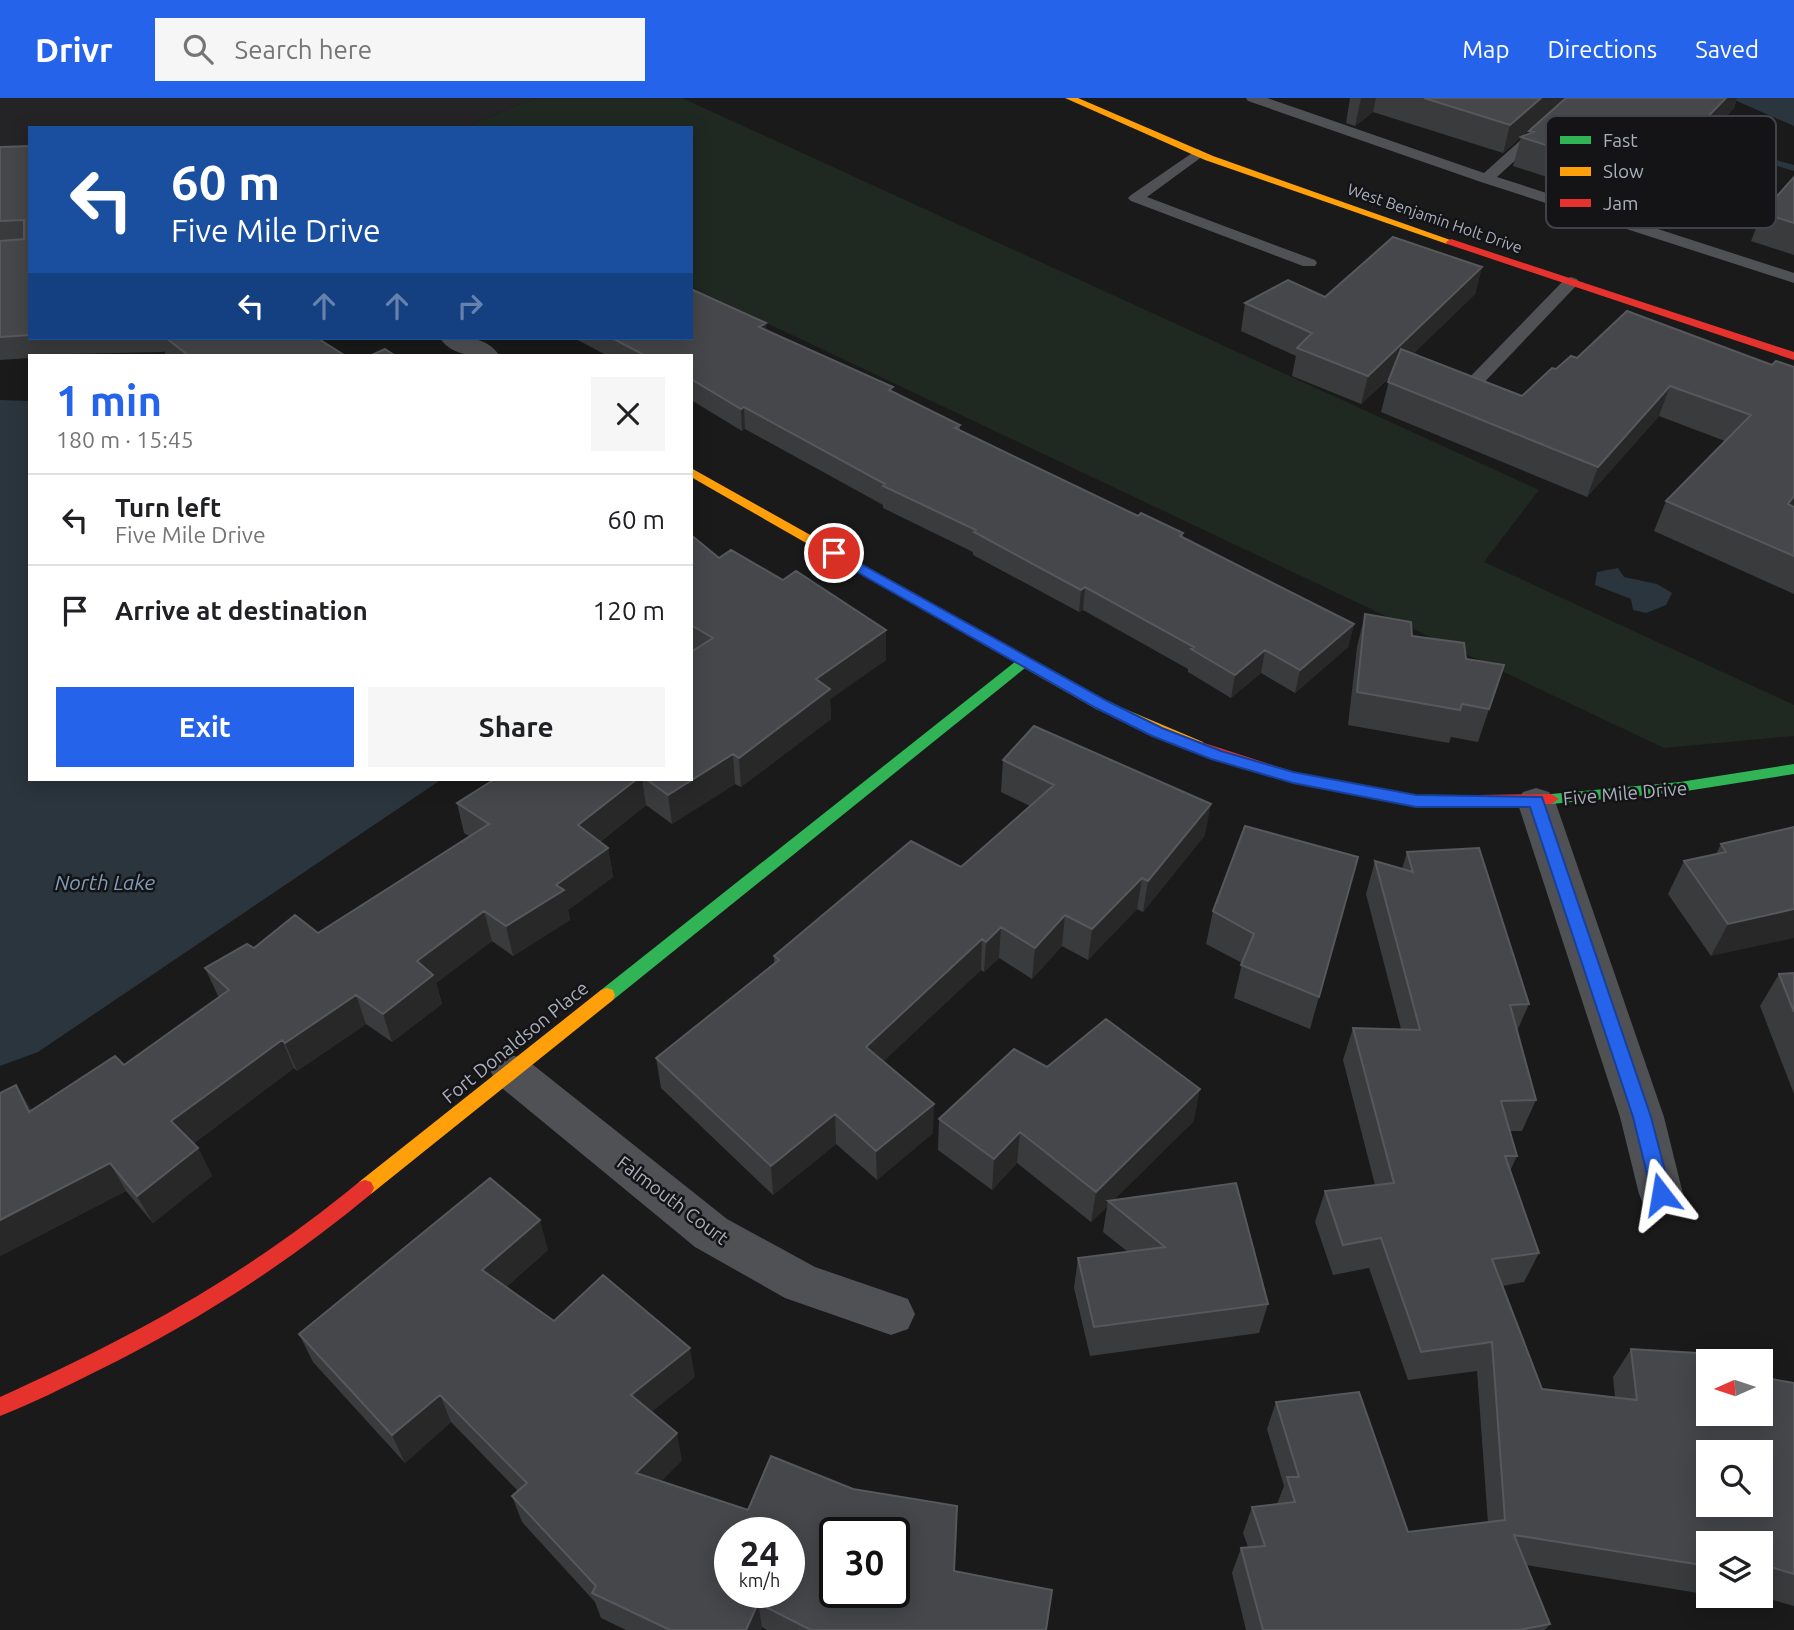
<!DOCTYPE html>
<html lang="en">
<head>
<meta charset="utf-8">
<style>
  :root { --surface:#fff; --page:#f6f6f6; --text:#202124; --muted:#757577; --line:#e0e0e0; --accent:#2563eb }
  body { margin:0; font-family:Ubuntu,sans-serif; background:var(--page); color:var(--text); height:100vh; display:flex; flex-direction:column; font-size:26px; white-space:nowrap }
  * { box-sizing:border-box; margin:0 }
  p { font-size:23px; color:var(--muted) }
  .icon { flex:none; width:38px; height:38px; fill:none; stroke:currentColor; stroke-width:2; stroke-linecap:round; stroke-linejoin:round }
  .map { position:relative; flex:1; overflow:hidden }
  .side { position:absolute; left:28px; top:256px; width:665px; height:427px; display:flex; flex-direction:column; background:var(--surface); border-radius:0px; box-shadow:0 4px 18px #0003 }
  .side>* { flex:none }
  .guide { position:absolute; left:28px; top:28px; width:665px; height:214px; border-radius:0px; box-shadow:0 4px 18px #0003; background:#1a4fa0; color:#fff; overflow:hidden }
  .needle { width:46px; rotate:267deg }
  .fabs { position:absolute; left:1696px; top:1251px; display:grid; gap:14px }
  .fabs a { display:grid; place-items:center; width:77px; height:77px; border-radius:0px; background:var(--surface); box-shadow:0 4px 18px #0003; font-size:35px }
  .speed { position:absolute; left:714px; top:1419px; display:flex; gap:14px; font-size:35px; font-weight:700; text-align:center }
  .speed>* { display:grid; place-content:center; width:91px; height:91px; border-radius:50%; background:var(--surface); box-shadow:0 4px 18px #0003; line-height:1 }
  .speed small { font-size:18px; font-weight:400 }
  .speed .limit { border:4px solid #111; border-radius:10px; background:#fff; color:#111 }
  .pin { position:absolute; display:grid; place-items:center; width:60px; height:60px; color:#fff; margin:-30px; border:4px solid #fff; border-radius:50%; box-shadow:0 2px 7px #0007 }
  .me { position:absolute; width:77px; margin:-38px; rotate:346deg; stroke-linejoin:round; filter:drop-shadow(0 0 5px #0008) }
  .turn { display:flex; align-items:center; gap:24px; height:147px; padding:0 28px; font-size:32px }
  .turn .icon { width:91px; height:91px; stroke-width:2.5 }
  .turn b { display:block; font-size:49px; line-height:60px }
  .lanes { display:flex; align-items:center; height:66px; padding:0 28px; background:#0003; justify-content:center; gap:35px; direction:ltr }
  .lanes .off { opacity:.35 }
  .round { display:grid; place-items:center; flex:none; width:74px; height:74px; border-radius:0px; background:var(--page) }
  .overview { display:flex; align-items:center; justify-content:space-between; height:119px; padding:0 28px }
  h1 { font-size:42px; font-weight:700; line-height:52px; color:var(--accent) }
  .action { display:flex; gap:14px; margin-top:auto; padding:14px 28px }
  .action a { flex:1; height:80px; border-radius:0px; background:var(--accent); color:#fff; font-size:28px; font-weight:700; line-height:80px; text-align:center }
  .action a+a { background:var(--page); color:var(--text) }
  ul { padding:0; list-style:none }
  li { display:flex; align-items:center; gap:21px; height:91px; padding:0 28px; border-top:2px solid var(--line) }
  li div { flex:1 }
  li b { display:block; font-size:26px }
  li em { font-style:normal }
  header { display:flex; align-items:center; gap:42px; box-sizing:border-box; height:98px; padding:0 35px; background:var(--accent); color:#fff }
  header strong { font-size:33px }
  nav { display:flex; gap:38px; margin-inline-start:auto; font-size:24px }
  .search { width:490px; height:63px; background:var(--page); display:flex; align-items:center; gap:18px; box-sizing:border-box; padding:0 24px; border-radius:0px; color:var(--muted); font-size:26px }
  .map>svg:first-child { display:block }
  .built { fill:#242427 }
  .green { fill:#1f2821 }
  .water { fill:#2b353d }
  .lines { fill:none; stroke-linecap:round; stroke-linejoin:round }
  .stream { fill:#2b353d; fill-rule:evenodd }
  .lane { fill:#505155; fill-rule:evenodd }
  .street { fill:#505155; fill-rule:evenodd }
  .fast { fill:#30b455; fill-rule:evenodd }
  .slow { fill:#ff9f0a; fill-rule:evenodd }
  .jam { fill:#e5322d; fill-rule:evenodd }
  .wall { fill:#3a3b3d }
  .shaded-wall { fill:#282829 }
  .building { fill:#46474a; stroke:#56585c; stroke-width:2; fill-rule:evenodd }
  .route { fill:#2563eb; stroke:#184099; stroke-width:2 }
  .labels { text-anchor:middle; dominant-baseline:central; stroke-width:5; stroke-linejoin:round; paint-order:stroke }
  .far-street-label { font-size:16px; fill:#aaafbc; stroke:#141417 }
  .street-label { font-size:19px; fill:#aaafbc; stroke:#141417 }
  .water-label { font-size:21px; font-style:italic; fill:#7f9cb9; stroke:#141417 }
  .key { fill:#141417; stroke:#414249; stroke-width:2 }
  .key-label { font-size:19px; fill:#aaafbc }
</style>
</head>
<body>
<header>
<strong>Drivr</strong>
<div class="search"><svg class="icon" aria-label="search" viewBox="0 0 24 24"><circle cx="10" cy="10" r="6"/><path d="M15 15l6 6"/></svg>Search here</div>
<nav><a>Map</a><a>Directions</a><a>Saved</a></nav>
</header>
<div class="map">
<svg width="1794" height="1532" viewBox="0 0 1794 1532">
  <rect width="100%" height="100%" fill="#1a1a1a"/>
  <path class="built" d="M0 0H536L462 30H30V52L0 53Z"/>
  <path class="green" d="M536 0H682L1539 392 1484 464 1794 607V638L1664 650 691 189V30H462Z"/>
  <path class="water" d="M1731 0H1794V28L1739 4Z
    M0 302 30 303V681H442L38 954 0 968Z
    M1618 470 1624 479 1657 486 1672 495 1666 507 1646 515 1633 512 1631 501 1595 487 1597 474Z"/>
  <g class="lines">
    <path class="stream" d="M1679 35 1794 67V73L1679 39Z"/>
    <path class="lane" d="M1246 0H1267L1484 75 1533 31H1543L1545 34 1543 37 1497 79 1794 175V185L1481 84 1248 3Z
      M1198 51 1205 55 1203 58 1147 99 1315 162 1317 165 1315 168H1303L1131 103 1128 100 1131 97Z
      M1571 179 1577 181 1579 184 1577 187 1476 293H1464L1461 289 1464 285 1565 181Z"/>
    <path class="street" d="M440 240C461 239 486 237 499 257 478 258 453 260 440 240Z
      M1536 690 1549 694 1555 703 1664 1019 1683 1096 1677 1110 1661 1115 1645 1110 1639 1096 1620 1019 1517 703 1523 694Z
      M512 957 527 962 727 1121 815 1169 908 1201 915 1216 908 1231 891 1237 785 1200 695 1149 497 986 491 974 497 962Z"/>
    <path class="fast" d="M1025 558 1032 563 1030 566 613 902H601L599 897 601 892 1020 560Z
      M1794 666V676L1680 694 1551 706 1543 701 1551 696 1680 684Z"/>
    <path class="slow" d="M1065 0H1078L1213 58 1456 144 1447 146 1205 62Z
      M691 370 1106 603 1203 644 1205 648 1198 653 1193 652 1096 611 691 379Z
      M607 890 613 892 615 897 613 902 371 1096 365 1098 359 1096 356 1090 359 1084 601 892Z"/>
    <path class="jam" d="M1451 141 1794 254V262L1447 146 1446 144Z
      M1198 643 1294 674 1414 698 1551 696 1559 701 1551 706 1414 708 1293 684 1193 652 1191 648Z
      M365 1082 371 1084 374 1090 371 1096C287 1166 196 1224 97 1273 65 1289 33 1305 0 1318V1299C133 1239 245 1178 359 1084Z"/>
  </g>
  <path class="wall" d="M1350 0H1737L1734 10 1639 109 1513 68 1521 39 1528 36 1529 33 1564 1 1503 55 1373 14 1355 28 1346 25Z
    M30 48V240H317L344 257H166L164 253 163 254 30 257V260L0 262V49Z
    M1794 79V157L1751 143 1762 115Z
    M1482 169 1475 196 1413 256 1522 298 1556 271 1577 260 1772 267 1794 269V496L1654 433 1666 403 1725 343 1659 318 1587 399 1381 314 1390 279 1361 306 1292 278 1296 258 1241 233 1245 205 1325 199Z
    M766 232 960 327V333L1138 418 1183 435V439L1354 526 1348 549 1295 595 1261 575 1231 600 1188 574V571L1083 512 1079 514 973 457V454L883 410V407L745 331 742 333 691 302V257H606L574 240H691Z
    M691 437 719 460 783 482 886 532V562L830 601 831 621 741 689 735 686 672 726 646 707 600 744 608 750 613 779 568 812 570 822 513 858 492 843 436 885 442 906 392 944 366 926 297 973 294 970 193 1046 198 1050 212 1078 153 1125 126 1093 0 1158V995L32 1012 124 967 219 900 205 870 254 850 318 835 469 738 464 735 457 705 495 681H691Z
    M1365 516 1412 538 1466 561 1504 567 1478 644 1451 639 1449 645 1348 627 1357 549Z
    M1003 662 1205 737 1143 814 1137 811 1088 862 1062 848 1032 881 999 860 984 874 981 872 883 963 933 1035 877 1082 836 1046 773 1097 661 990 656 960 774 865V858L961 769 1030 708 1001 694Z
    M1794 729 1711 858 1668 796 1684 763 1716 756 1721 746Z
    M1407 754 1529 906 1517 933 1536 1002 1522 1033H1510L1517 1058 1510 1073 1539 1155 1524 1184 1502 1188 1542 1291 1615 1299 1613 1279 1631 1251 1699 1267 1794 1285V1508L1759 1498H1760V1446H1708V1483L1698 1495 1526 1467 1550 1526 1545 1532H1246L1232 1475 1241 1450 1248 1449 1243 1435 1252 1409 1277 1406 1284 1388 1267 1331 1276 1304 1408 1434 1488 1425 1477 1273 1408 1282 1369 1170 1333 1177 1315 1124 1325 1093 1375 1087 1343 962 1353 930 1401 931 1366 796 1375 763 1402 771Z
    M1358 759 1310 931 1234 900 1242 865 1206 846 1213 813Z
    M1794 875V996L1760 908 1779 876Z
    M1047 969 1194 1023 1113 1102 1268 1206 1259 1235 1090 1258 1074 1190 1078 1160 1128 1154 1103 1134 1107 1109 1091 1124 1017 1065 992 1092 938 1052 939 1021Z
    M548 1152 506 1189 554 1223 695 1279 651 1314 682 1362 661 1383 748 1412 954 1473 1046 1532H767L762 1529 761 1532H626L601 1520 595 1504 522 1424 512 1398 518 1393 451 1324 405 1365 313 1264 299 1236Z"/>
  <path class="shaded-wall" d="M1361 0H1376L1373 14 1355 28Z
    M1541 0H1565L1503 55 1510 27Z
    M1726 0H1737L1734 10 1639 109 1648 80Z
    M1482 169 1475 196 1361 306 1368 278Z
    M766 225 767 247 759 229Z
    M1670 288 1659 318 1587 399 1598 369Z
    M744 309 745 331 742 333 741 311Z
    M1794 398V410L1788 406Z
    M1085 489 1083 512 1079 514 1081 492Z
    M1354 526 1348 549 1295 595 1300 572Z
    M886 532V562L830 601 831 621 741 689 739 660 816 581Z
    M1265 552 1261 575 1231 600 1235 577Z
    M733 656 735 686 672 726 668 697Z
    M637 681H642L646 707 583 757 578 727Z
    M1211 706 1205 737 1143 814 1148 783Z
    M608 750 613 779 568 812 570 822 513 858 506 828 556 787Z
    M1142 780 1137 811 1088 862 1092 831Z
    M1794 811V840L1711 858 1728 826Z
    M484 813 492 843 436 885 442 906 392 944 383 916 417 863Z
    M1065 817 1062 848 1032 881 1035 850Z
    M1001 829 999 860 984 874 986 844Z
    M982 841 981 872 867 979 866 949Z
    M356 897 366 926 297 973 285 945Z
    M282 942 294 970 186 1051 171 1023Z
    M16 987 34 1015 29 1014Z
    M1200 991 1194 1023 1110 1106 1108 1103 1107 1109 1091 1124 1096 1094Z
    M934 1006 933 1035 877 1082 876 1053Z
    M835 1016 836 1046 773 1097 771 1068Z
    M1020 1034 1017 1065 992 1092 994 1061Z
    M198 1050 212 1078 153 1125 137 1098Z
    M110 1065 126 1093 0 1158V1122Z
    M540 1122 548 1152 492 1202 482 1172Z
    M690 1250 695 1279 638 1324 631 1297Z
    M440 1297 451 1324 405 1365 392 1337Z
    M677 1335 682 1362 643 1402 636 1375Z
    M758 1505 762 1529 761 1532H746Z"/>
  <path class="building" d="M1424 0H1541L1510 27Z
    M1566 0H1726L1648 80 1521 39 1533 34 1529 33Z
    M30 48V237L0 239V143L24 141V122L0 123V49Z
    M1794 79V125L1762 115Z
    M1393 139 1482 169 1368 278 1297 250 1312 235 1245 205 1288 182 1325 199Z
    M691 191 766 225 759 229 893 289 889 292 960 327 955 330 1138 418 1141 415 1183 435 1180 438 1354 526 1300 572 1265 552 1235 577 1191 551 1194 549 1085 489 1081 492 974 434 976 432 883 388 885 386 744 309 741 311 691 281V257H644L612 240H691Z
    M1627 213 1772 267 1776 263 1794 269V398L1788 406 1794 409V458L1666 403 1751 317 1670 288 1598 369 1388 284 1401 251 1522 298 1552 270 1556 271 1571 258 1577 260Z
    M166 240H317L344 257H188Z
    M385 251 394 257H372Z
    M691 437 719 460 731 452 783 482 796 473 886 532 816 581 830 591 739 660 733 656 668 697 646 681H691V554L713 540 691 527Z
    M1365 516 1411 524 1412 538 1464 545 1466 561 1504 567 1489 611 1462 606 1460 612 1357 594Z
    M1034 628 1211 706 1148 783 1142 780 1092 831 1065 817 1035 850 1001 829 986 844 982 841 866 949 934 1006 876 1053 835 1016 771 1068 656 960 779 862 774 858 911 743 961 769 1054 687 1003 662Z
    M495 681H637L578 727 608 750 556 787 564 792 506 828 484 813 417 863 433 877 383 916 356 897 285 945 282 942 171 1023 198 1050 137 1098 110 1065 0 1122V995L16 987 29 1014 115 958 124 967 229 892 205 870 247 846 254 850 295 817 318 835 489 726 457 705Z
    M1245 728 1358 759 1319 899 1241 867 1254 836 1213 813Z
    M1794 729V811L1728 826 1684 763 1726 754 1721 746Z
    M1479 750 1529 906 1510 907 1536 1002 1501 1003 1517 1058H1505L1539 1155 1492 1161 1542 1291 1637 1302 1631 1251 1697 1255 1699 1267 1708 1269V1316H1760V1279L1794 1285V1476L1760 1466V1446H1708V1468L1514 1437 1550 1526 1519 1532H1263L1241 1450 1265 1448 1252 1409 1295 1404 1287 1379H1299L1276 1304 1359 1294 1408 1434 1505 1422 1492 1244 1421 1254 1381 1140 1343 1147 1325 1093 1394 1085 1353 930 1420 932 1375 763 1413 774 1407 754ZM1708 1354H1760V1407H1708Z
    M1794 875V914L1779 876Z
    M1106 921 1200 991 1096 1094 1020 1034 994 1061 939 1021 1014 951 1047 969Z
    M490 1080 540 1122 482 1172 554 1223 603 1177 690 1250 631 1297 677 1335 636 1375 748 1412 771 1358 853 1391 957 1408 954 1473 1052 1492 1046 1532H811L758 1505 746 1532H670L592 1495 596 1488 512 1398 527 1385 440 1297 392 1337 299 1236ZM730 1435H789V1494H730ZM835 1435H894V1494H835Z
    M1236 1085 1268 1206 1094 1229 1078 1160 1165 1149 1108 1103Z"/>
  <path class="route" d="M834 451 1107 603 1162 630 1221 653 1293 674 1416 697 1542 699 1651 1019 1671 1096 1668 1101 1661 1104 1655 1101 1652 1096 1633 1019 1530 709H1416L1293 685 1211 661 1152 638 1096 610 829 458V452Z"/>
  <g class="labels">
    <g class="far-street-label">
      <text transform="translate(1435 120) rotate(19)">West Benjamin Holt Drive</text>
    </g>
    <g class="street-label">
      <text transform="translate(1625 695) rotate(-5)">Five Mile Drive</text>
      <text transform="translate(515 944) rotate(-39)">Fort Donaldson Place</text>
      <text transform="translate(673 1102) rotate(37)">Falmouth Court</text>
    </g>
    <g class="water-label">
      <text x="105" y="784">North Lake</text>
    </g>
  </g>
  <rect x="1546" y="18" width="230" height="112" rx="10" class="key"/>
  <rect x="1560" y="38" width="31" height="8" fill="#30b455"/>
  <rect x="1560" y="69" width="31" height="9" fill="#ff9f0a"/>
  <rect x="1560" y="101" width="31" height="8" fill="#e5322d"/>
  <g class="key-label">
    <text x="1603" y="49">Fast</text>
    <text x="1603" y="80">Slow</text>
    <text x="1603" y="112">Jam</text>
  </g>
</svg>
<div class="fabs">
<a><svg class="needle" viewBox="-14 -14 28 28"><path d="M0-13l5 13h-10z" fill="#e53935"/><path d="M0 13l5-13h-10z" fill="#757577"/></svg></a>
<a><svg class="icon" aria-label="search" viewBox="0 0 24 24"><circle cx="10" cy="10" r="6"/><path d="M15 15l6 6"/></svg></a>
<a><svg class="icon" aria-label="layers" viewBox="0 0 24 24"><path d="M12 4l9 5-9 5-9-5zM3 14l9 5 9-5"/></svg></a>
</div>
<div class="speed"><div>24<small>km/h</small></div><div class="limit">30</div></div>
<div class="pin" style="left:834px;top:455px;background:#d93025"><svg class="icon" aria-label="arrive" viewBox="0 0 24 24"><path d="M6 21V4h12l-3 4 3 4H6"/></svg></div>
<svg class="me" style="left:1661px;top:1096px" viewBox="-20 -20 40 40"><path d="M0-17L14 15 0 8-14 15z" fill="#2563eb" stroke="#fff" stroke-width="4"/></svg>
<div class="guide">
<div class="turn"><svg class="icon" aria-label="left" viewBox="0 0 24 24"><path d="M17 20v-9H6M10 6l-5 5 5 5"/></svg><div><b>60 m</b>Five Mile Drive</div></div>
<div class="lanes"><svg class="icon" aria-label="left" viewBox="0 0 24 24"><path d="M17 20v-9H6M10 6l-5 5 5 5"/></svg><svg class="icon off" aria-label="ahead" viewBox="0 0 24 24"><path d="M12 20V5M6 11l6-6 6 6"/></svg><svg class="icon off" aria-label="ahead" viewBox="0 0 24 24"><path d="M12 20V5M6 11l6-6 6 6"/></svg><svg class="icon off" aria-label="right" viewBox="0 0 24 24"><path d="M7 20v-9h11M14 6l5 5-5 5"/></svg></div>
</div>
<section class="side">
<div class="overview"><div><h1>1 min</h1><p>180 m · 15:45</p></div><a class="round"><svg class="icon" aria-label="close" viewBox="0 0 24 24"><path d="M6 6l12 12M18 6L6 18"/></svg></a></div>
<ul>
<li><svg class="icon" aria-label="left" viewBox="0 0 24 24"><path d="M17 20v-9H6M10 6l-5 5 5 5"/></svg><div><b>Turn left</b><p>Five Mile Drive</p></div><em>60 m</em></li>
<li><svg class="icon" aria-label="arrive" viewBox="0 0 24 24"><path d="M6 21V4h12l-3 4 3 4H6"/></svg><div><b>Arrive at destination</b></div><em>120 m</em></li>
</ul>
<div class="action"><a>Exit</a><a>Share</a></div>
</section>
</div>
</body>
</html>
